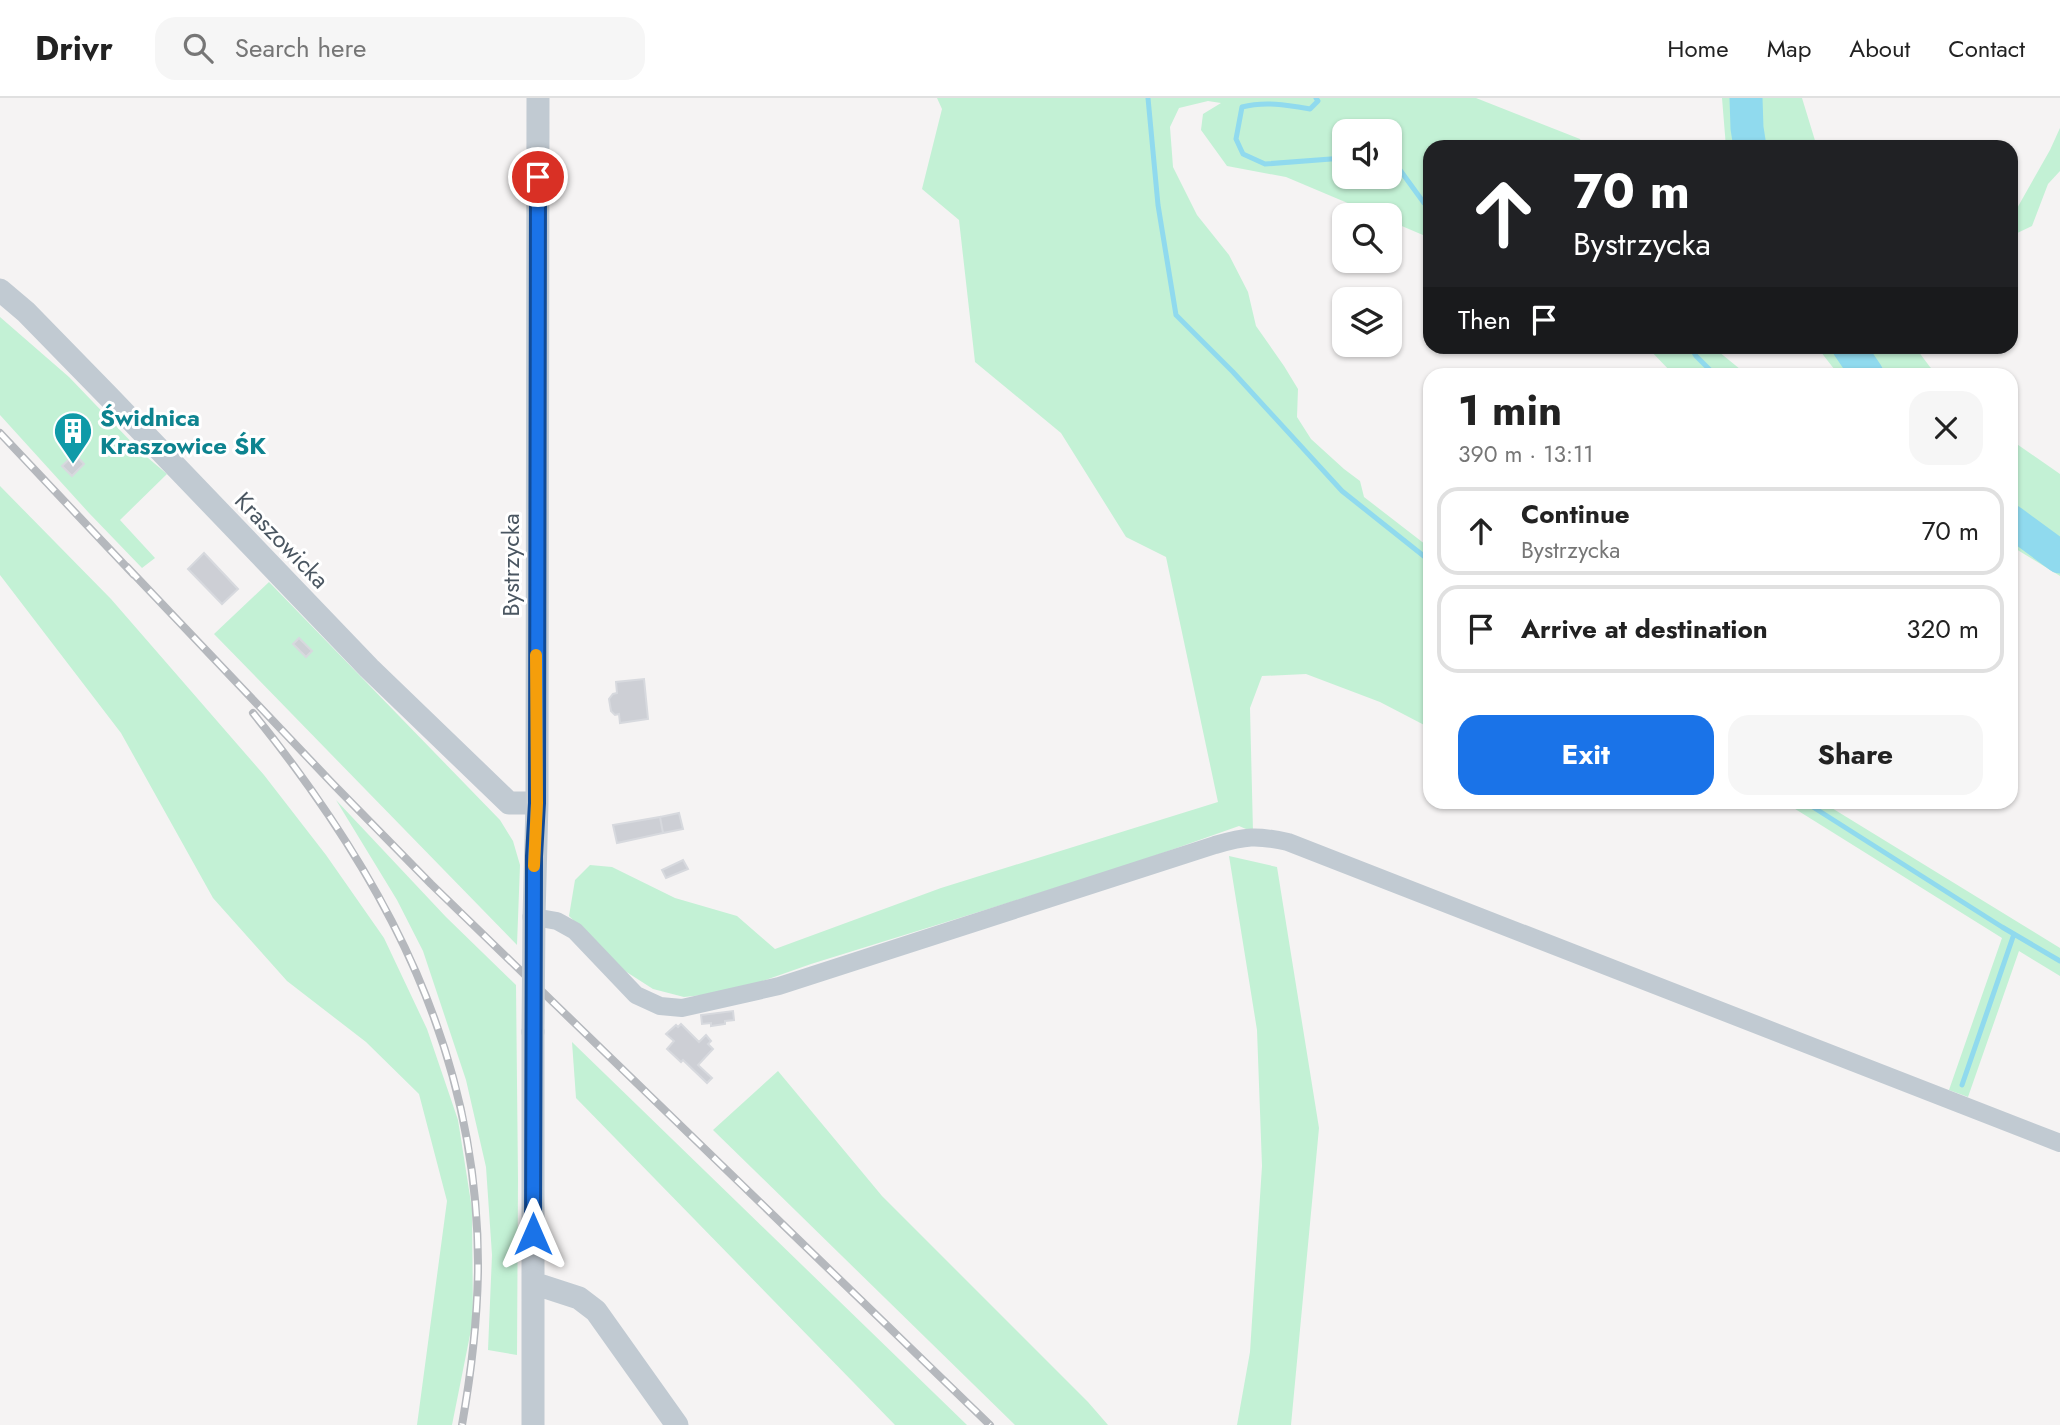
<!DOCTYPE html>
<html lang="en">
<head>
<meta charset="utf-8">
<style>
  :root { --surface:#fff; --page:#f6f6f6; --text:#222; --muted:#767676; --line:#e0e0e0; --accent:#1a73e8 }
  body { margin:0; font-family:Jost,sans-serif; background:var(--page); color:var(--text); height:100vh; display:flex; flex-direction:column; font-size:26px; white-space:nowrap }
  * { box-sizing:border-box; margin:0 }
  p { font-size:23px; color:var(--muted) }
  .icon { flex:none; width:38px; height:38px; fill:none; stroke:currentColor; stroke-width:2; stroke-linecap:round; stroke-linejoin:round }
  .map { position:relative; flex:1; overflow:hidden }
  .drawer { position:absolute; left:1423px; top:270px; width:595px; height:441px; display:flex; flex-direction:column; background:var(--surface); border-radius:21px; box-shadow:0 2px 5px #0004 }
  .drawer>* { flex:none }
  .guide { position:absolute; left:1423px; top:42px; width:595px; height:214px; border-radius:21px; box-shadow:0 2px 5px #0004; background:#202124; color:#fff; overflow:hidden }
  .buttons { position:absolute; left:1332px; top:21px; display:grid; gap:14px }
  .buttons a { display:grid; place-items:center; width:70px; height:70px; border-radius:14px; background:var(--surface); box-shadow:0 2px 5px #0004; font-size:35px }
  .pin { position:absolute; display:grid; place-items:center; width:60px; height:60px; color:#fff; margin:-30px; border:4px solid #fff; border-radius:50%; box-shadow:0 2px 7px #0007 }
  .me { position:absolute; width:77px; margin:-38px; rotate:0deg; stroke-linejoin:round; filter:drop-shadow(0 0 5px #0008) }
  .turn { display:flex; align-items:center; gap:24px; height:147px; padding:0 35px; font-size:32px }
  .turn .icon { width:91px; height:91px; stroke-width:2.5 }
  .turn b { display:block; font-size:49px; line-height:60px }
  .then { display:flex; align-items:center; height:66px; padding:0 35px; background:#0003; gap:14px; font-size:26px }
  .round { display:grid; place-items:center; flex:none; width:74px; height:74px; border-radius:21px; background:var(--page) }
  .head { display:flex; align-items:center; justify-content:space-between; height:119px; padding:0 35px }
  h1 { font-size:42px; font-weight:700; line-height:52px }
  .action { display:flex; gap:14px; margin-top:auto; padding:14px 35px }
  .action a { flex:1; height:80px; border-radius:21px; background:var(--accent); color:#fff; font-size:28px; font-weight:700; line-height:80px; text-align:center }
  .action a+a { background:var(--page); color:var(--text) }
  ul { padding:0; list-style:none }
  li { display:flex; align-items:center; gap:21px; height:88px; margin:0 14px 10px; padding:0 21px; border:4px solid var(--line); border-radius:21px }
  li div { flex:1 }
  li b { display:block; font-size:26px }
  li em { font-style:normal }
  header { display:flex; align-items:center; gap:42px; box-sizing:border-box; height:98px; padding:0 35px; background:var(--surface); border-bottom:2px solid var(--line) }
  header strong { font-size:33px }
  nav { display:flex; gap:38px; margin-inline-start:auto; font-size:24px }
  .search { width:490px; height:63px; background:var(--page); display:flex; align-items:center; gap:18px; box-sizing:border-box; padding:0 24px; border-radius:21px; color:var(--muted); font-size:26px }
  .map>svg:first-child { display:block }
  .green { fill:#c3f1d5; fill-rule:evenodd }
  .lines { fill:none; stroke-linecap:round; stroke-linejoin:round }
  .stream { stroke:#90daee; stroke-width:5 }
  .river { stroke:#90daee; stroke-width:33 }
  .building { fill:#cdcfd5; stroke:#d7d9de; stroke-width:2 }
  .minor { stroke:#c1cad2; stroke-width:18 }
  .tertiary { stroke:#c1cad2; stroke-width:23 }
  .rail-casing { stroke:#b5b8bd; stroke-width:8 }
  .rail { stroke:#fff; stroke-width:5; stroke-dasharray:16; stroke-linecap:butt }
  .tertiary-bridge { stroke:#c1cad2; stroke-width:23 }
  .route-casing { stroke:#114b97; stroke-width:18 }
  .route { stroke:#1a73e8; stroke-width:12 }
  .slow { stroke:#f59e0b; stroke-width:12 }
  .labels { text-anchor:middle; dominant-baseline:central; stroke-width:6; stroke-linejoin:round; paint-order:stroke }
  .culture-label { font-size:24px; font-weight:bold; fill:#0d838f; stroke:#fff; text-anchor:start }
  .street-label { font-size:24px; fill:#4a5661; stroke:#fff }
</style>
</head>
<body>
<header>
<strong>Drivr</strong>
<div class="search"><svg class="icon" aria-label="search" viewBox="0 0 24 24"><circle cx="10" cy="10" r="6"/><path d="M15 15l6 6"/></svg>Search here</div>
<nav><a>Home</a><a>Map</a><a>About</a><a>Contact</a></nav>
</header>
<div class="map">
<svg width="2060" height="1327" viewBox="0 0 2060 1327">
  <rect width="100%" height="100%" fill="#f5f3f3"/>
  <path class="green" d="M937 0H1476L1580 41 1584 49H1430V140L1390 123V117H1376L1286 79 1227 68 1201 32 1203 16 1221 5 1208 3 1179 10 1170 29 1173 69 1197 117 1229 157 1248 194 1256 228 1284 268 1298 291 1297 319 1311 341 1344 371 1360 383 1364 399 1430 450V630L1380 604 1306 576 1262 578 1250 610 1253 734 1239 728 1123 769 811 866 731 894 684 899 653 891 625 873 569 818 575 782 590 767 612 769 675 800 737 818 775 851 941 790 1218 704 1166 459 1126 439 1061 335 975 264 959 122 922 91 942 11ZM1344 33H1390V79H1344Z
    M1722 0H1802L1817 49H1726Z
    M2060 30V73L2048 86 2032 128 2011 138V121L2050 52Z
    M0 219 69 279 141 354 167 376 120 422 155 460 142 470 89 415 0 317Z
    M1647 249H1713L1746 276H1673Z
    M1817 249H1915L1930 269 1938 276H1838Z
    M2011 342 2060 376V478L2011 448Z
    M0 388 111 501 264 677 326 757 384 840 427 931 458 1022 472 1111 473 1222 452 1327H417L447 1103 419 996 366 944 287 883 213 800 121 635 0 477Z
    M269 484 500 722 513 743 520 767 517 847 214 536Z
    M336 702 446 819 516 887 518 1081 517 1257 488 1252 492 1157 486 1069 466 982 423 853 397 802Z
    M1784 704H1822L2060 850V878L2019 853 1968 999 1949 992 2002 840Z
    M1229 758 1277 769 1319 1030 1291 1327H1237L1250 1254 1262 1068 1257 932Z
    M572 944 967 1327H895L576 1000Z
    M778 973 882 1098 1088 1304 1108 1327H1015L713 1032Z"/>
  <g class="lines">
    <path class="stream" d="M1148 0 1158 107 1176 217 1233 274 1342 393 1430 463
      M1316 0 1318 3 1310 11C1287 7 1265 3 1242 9L1236 41 1243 56 1265 66 1344 60
      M1390 61 1400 72 1424 105 1430 106
      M1690 248 1696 258 1714 276
      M1805 704 2002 829 2060 863
      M1962 987 2014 836"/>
    <path class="river" d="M1746 0 1747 30 1750 49
      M1848 248 1867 276
      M2011 423 2060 459"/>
  </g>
  <path class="building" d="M75 356 84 366 72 378 62 368Z
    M204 455 238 491 222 506 188 471Z
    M299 540 312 553 306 559 293 546Z
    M644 581 648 621 620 625 619 616 615 617 611 613 609 601 613 596 617 595 616 584Z
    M679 715 683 731 663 735 660 719Z
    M660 719 663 735 617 745 613 727Z
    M683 762 688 771 666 780 662 772Z
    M733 913 734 922 725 923V926L711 928V925L702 926 701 917Z
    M681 926 699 944 706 937 711 943 708 946 713 951 698 967 712 980 707 985 683 962 681 964 667 951 674 943 666 936 676 927 678 929Z"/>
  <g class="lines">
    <path class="minor" d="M534 819 557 823 575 833 636 897 660 908 682 910 779 888 1215 747C1246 738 1256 737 1288 744L2060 1045"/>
    <path class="tertiary" d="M0 192 26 214 109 299 369 570 509 705H537
      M534 819 537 705 538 0
      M533 934V1327
      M533 1185 579 1200 596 1213 677 1327"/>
    <g class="rail-casing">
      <path id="rail" d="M0 335 134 477
        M127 469 333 686 431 786 990 1327
        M253 615C386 780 480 956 478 1174 477 1225 471 1276 462 1327"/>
    </g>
    <use href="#rail" class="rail"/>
    <path class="tertiary-bridge" d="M533 934 534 819"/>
  </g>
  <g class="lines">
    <g class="route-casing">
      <path id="route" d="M533 1136 534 758 537 705 538 79"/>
    </g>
    <use href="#route" class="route"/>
    <path class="slow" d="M534 768 537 705 536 557"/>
  </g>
  <defs>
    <g id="building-pin" transform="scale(2.0125)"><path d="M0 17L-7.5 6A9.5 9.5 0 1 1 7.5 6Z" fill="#0f9aa8" stroke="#fff"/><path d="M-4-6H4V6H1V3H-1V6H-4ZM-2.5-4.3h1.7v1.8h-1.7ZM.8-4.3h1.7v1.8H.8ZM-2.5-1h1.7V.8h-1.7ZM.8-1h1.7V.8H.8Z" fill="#fff"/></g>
  </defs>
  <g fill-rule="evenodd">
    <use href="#building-pin" x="73" y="333"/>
  </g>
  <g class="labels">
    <g class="culture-label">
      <text x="100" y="319">Świdnica<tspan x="100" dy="28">Kraszowice ŚK</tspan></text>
    </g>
    <g class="street-label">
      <text transform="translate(282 442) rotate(46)">Kraszowicka</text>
      <text transform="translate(510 467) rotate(-90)">Bystrzycka</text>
    </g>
  </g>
</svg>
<div class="buttons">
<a><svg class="icon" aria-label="sound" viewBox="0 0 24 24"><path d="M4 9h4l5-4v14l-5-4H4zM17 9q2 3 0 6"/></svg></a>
<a><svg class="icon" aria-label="search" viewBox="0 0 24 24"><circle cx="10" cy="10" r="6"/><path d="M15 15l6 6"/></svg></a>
<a><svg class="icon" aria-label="layers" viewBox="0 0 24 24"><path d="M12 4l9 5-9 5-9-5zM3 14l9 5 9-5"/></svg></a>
</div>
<div class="pin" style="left:538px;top:79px;background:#d93025"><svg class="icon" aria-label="arrive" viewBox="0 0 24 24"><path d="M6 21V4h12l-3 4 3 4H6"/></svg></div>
<svg class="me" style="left:533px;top:1136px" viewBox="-20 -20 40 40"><path d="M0-17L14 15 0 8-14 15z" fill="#1a73e8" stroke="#fff" stroke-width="4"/></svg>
<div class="guide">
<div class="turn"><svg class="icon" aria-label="ahead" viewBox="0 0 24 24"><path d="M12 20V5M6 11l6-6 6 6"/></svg><div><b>70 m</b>Bystrzycka</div></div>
<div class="then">Then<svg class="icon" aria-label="arrive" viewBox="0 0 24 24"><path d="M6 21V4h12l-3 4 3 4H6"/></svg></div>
</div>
<section class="drawer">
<div class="head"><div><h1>1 min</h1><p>390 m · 13:11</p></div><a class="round"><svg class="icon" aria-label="close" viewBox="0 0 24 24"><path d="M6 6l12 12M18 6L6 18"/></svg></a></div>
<ul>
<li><svg class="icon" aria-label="ahead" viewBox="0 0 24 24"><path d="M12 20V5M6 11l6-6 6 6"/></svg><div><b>Continue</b><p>Bystrzycka</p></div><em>70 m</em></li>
<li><svg class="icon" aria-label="arrive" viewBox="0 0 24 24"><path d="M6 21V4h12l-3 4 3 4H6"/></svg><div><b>Arrive at destination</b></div><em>320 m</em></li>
</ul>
<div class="action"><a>Exit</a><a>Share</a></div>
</section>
</div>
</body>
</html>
